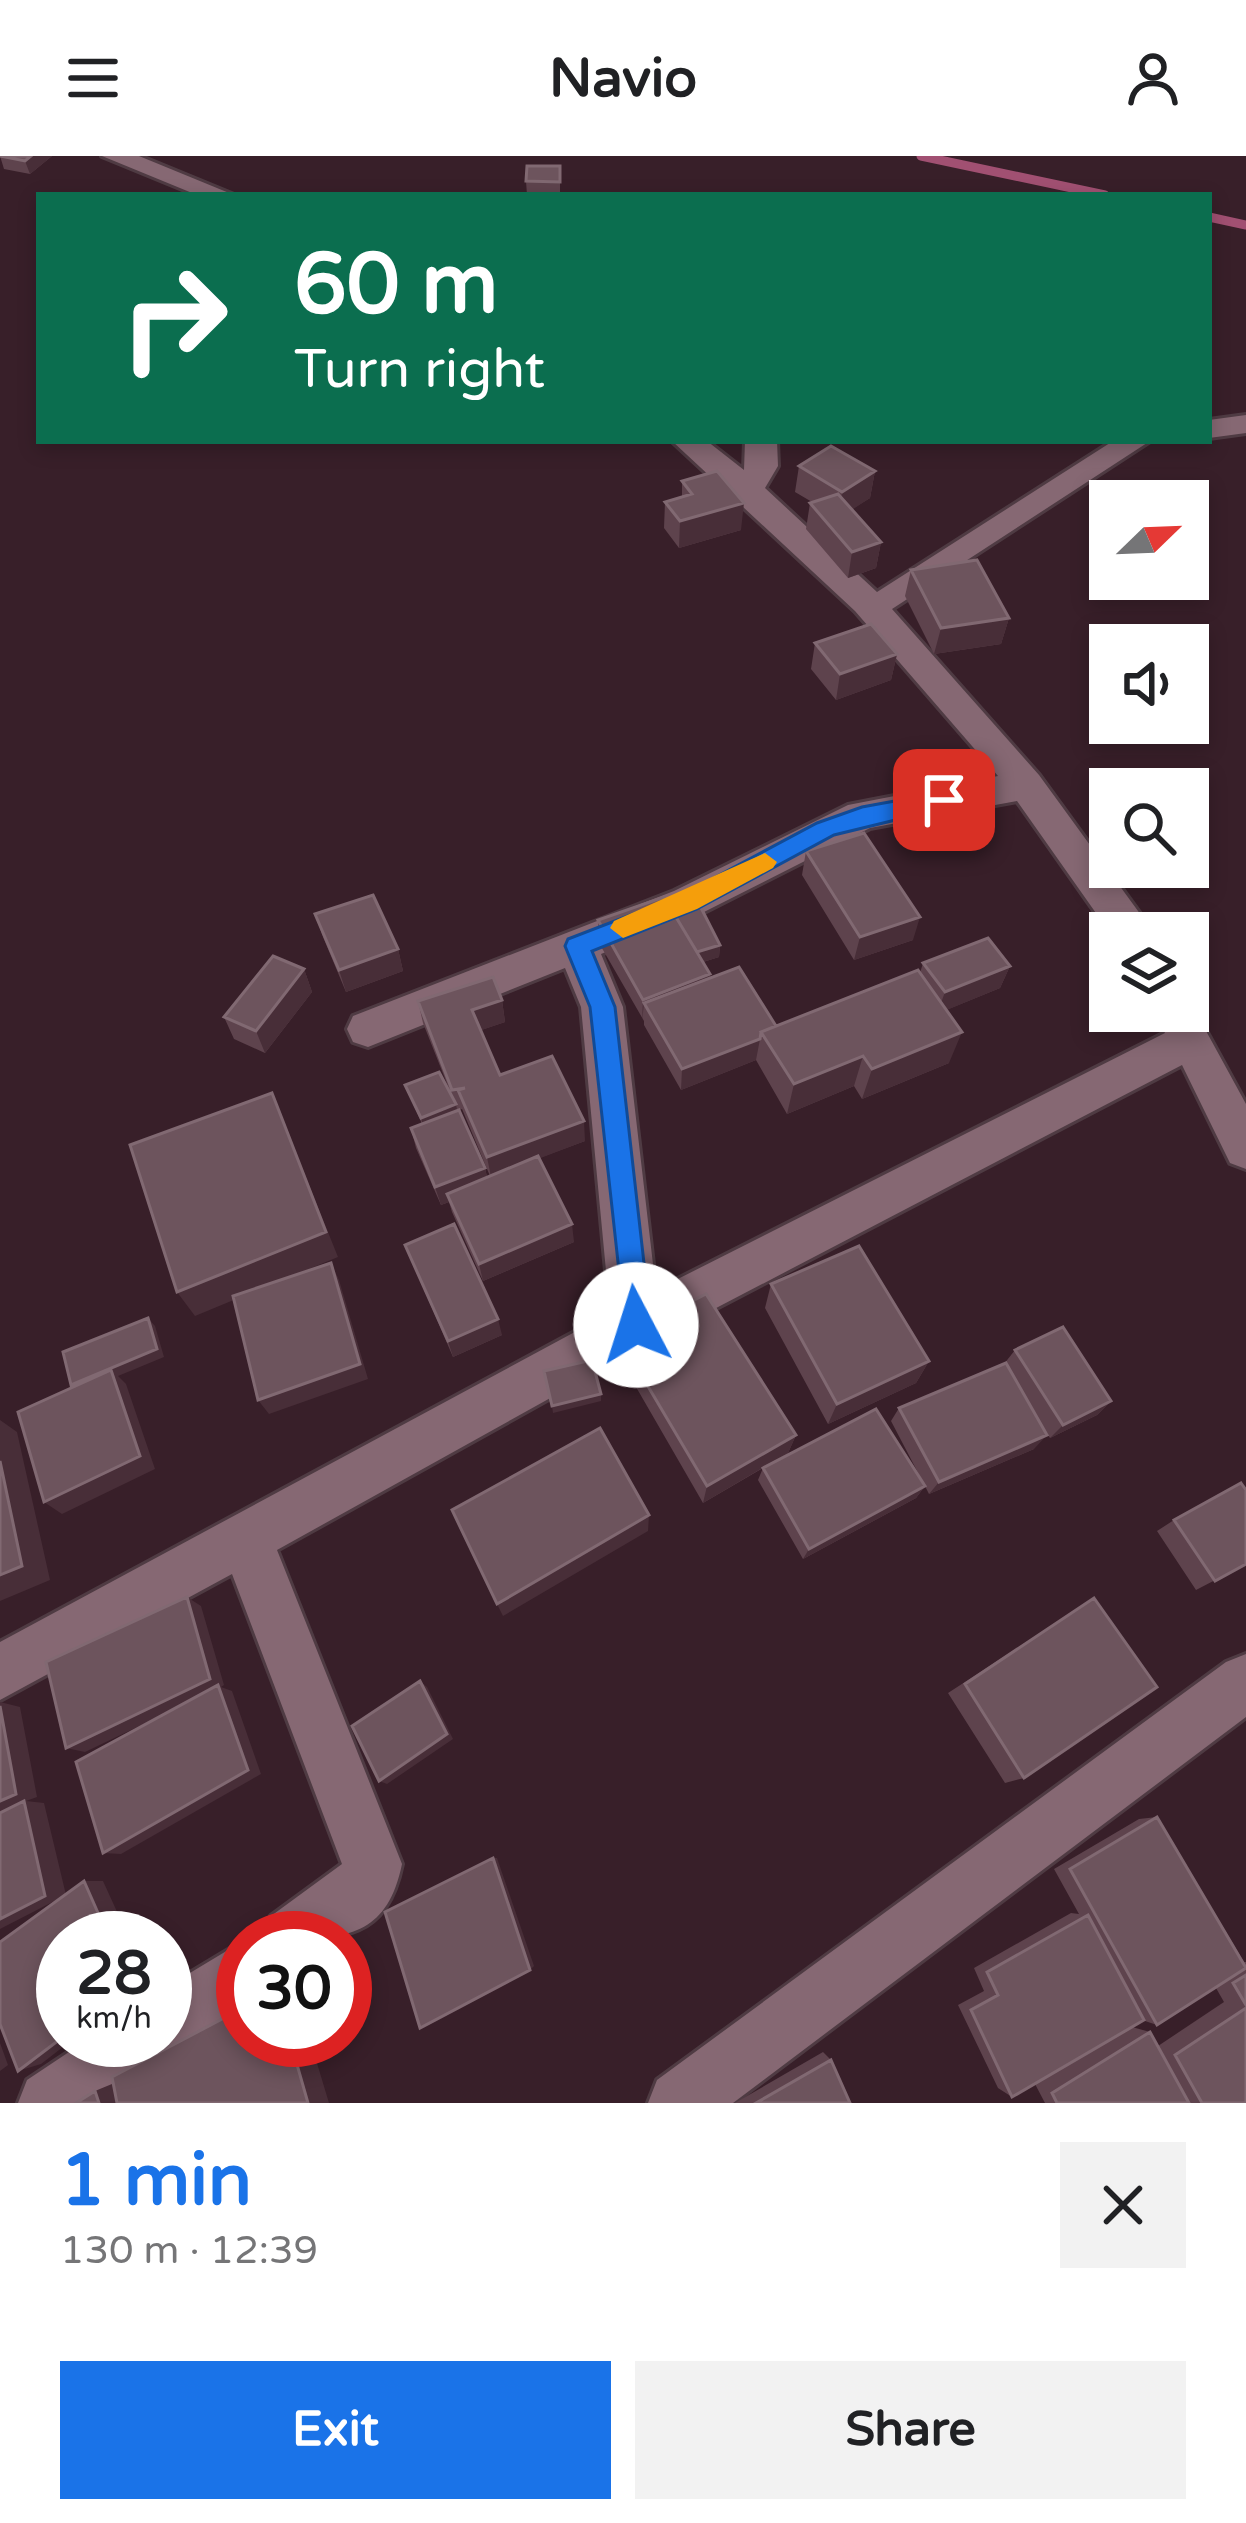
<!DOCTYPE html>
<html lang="en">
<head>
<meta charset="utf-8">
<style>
  :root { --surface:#fff; --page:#f2f2f2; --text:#202124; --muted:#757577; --accent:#1a73e8 }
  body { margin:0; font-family:"Varela Round",sans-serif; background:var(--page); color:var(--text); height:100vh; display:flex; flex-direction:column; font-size:45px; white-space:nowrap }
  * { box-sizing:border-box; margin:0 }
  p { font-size:39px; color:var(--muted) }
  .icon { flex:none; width:66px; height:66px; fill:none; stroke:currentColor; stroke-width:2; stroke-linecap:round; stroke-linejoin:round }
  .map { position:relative; height:1947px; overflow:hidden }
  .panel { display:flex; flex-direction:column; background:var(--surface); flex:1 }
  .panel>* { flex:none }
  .banner { position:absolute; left:36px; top:36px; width:1176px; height:252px; border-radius:0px; box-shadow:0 6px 18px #0003; background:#0b6e4f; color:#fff; overflow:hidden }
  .needle { width:78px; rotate:67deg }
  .tools { position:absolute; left:1089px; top:324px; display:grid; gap:24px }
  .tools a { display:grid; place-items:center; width:120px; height:120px; border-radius:0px; background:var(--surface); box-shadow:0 6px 18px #0003; font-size:60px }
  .speed { position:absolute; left:36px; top:1755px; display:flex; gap:24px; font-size:60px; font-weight:700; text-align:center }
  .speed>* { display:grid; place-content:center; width:156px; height:156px; border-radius:50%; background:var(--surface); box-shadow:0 6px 18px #0003; line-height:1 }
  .speed small { font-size:30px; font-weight:400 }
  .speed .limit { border:18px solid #d22; background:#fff; color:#111 }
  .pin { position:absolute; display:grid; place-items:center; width:102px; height:102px; color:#fff; margin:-51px; border-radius:24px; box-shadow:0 6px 18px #0006 }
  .me { position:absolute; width:132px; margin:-66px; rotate:355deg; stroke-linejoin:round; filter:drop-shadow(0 0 9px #0008) }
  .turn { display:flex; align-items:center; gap:42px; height:252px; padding:0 60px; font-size:54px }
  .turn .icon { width:156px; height:156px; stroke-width:2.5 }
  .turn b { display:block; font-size:84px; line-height:102px }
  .round { display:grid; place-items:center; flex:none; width:126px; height:126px; border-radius:0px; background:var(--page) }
  .summary { display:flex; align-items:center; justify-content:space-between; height:204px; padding:0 60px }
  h1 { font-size:72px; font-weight:700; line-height:90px; color:var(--accent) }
  .primary-button { display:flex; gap:24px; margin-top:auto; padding:24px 60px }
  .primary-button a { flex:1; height:138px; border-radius:0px; background:var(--accent); color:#fff; font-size:48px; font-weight:700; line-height:138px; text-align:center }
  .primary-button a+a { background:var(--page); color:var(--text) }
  header { display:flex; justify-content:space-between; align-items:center; height:156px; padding:0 60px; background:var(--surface); font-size:54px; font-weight:700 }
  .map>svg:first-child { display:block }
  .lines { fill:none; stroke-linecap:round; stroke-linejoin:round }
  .stream { stroke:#a15072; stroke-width:9 }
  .street-casing { stroke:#4f3b43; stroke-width:6 }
  .street { fill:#866873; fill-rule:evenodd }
  .wall { fill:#5e434d; fill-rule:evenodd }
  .shaded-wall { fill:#482e38 }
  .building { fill:#6d545d; stroke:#816972; stroke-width:3 }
  .route { fill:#1a73e8; stroke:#114b97; stroke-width:3 }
  .slow { fill:#f59e0b }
</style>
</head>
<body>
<header><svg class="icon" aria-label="menu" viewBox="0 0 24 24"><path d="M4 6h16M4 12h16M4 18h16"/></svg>Navio<svg class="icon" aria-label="person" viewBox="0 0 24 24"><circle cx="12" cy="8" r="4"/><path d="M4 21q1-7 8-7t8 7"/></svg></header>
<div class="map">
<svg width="1246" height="1947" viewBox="0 0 1246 1947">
  <rect width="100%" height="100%" fill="#381f29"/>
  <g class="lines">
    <path class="stream" d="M921 0 1105 39
      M1209 61 1246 69"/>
    <g class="street-casing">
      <path id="street" d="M102 0H139L234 39H197Z
        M1246 259V277L1209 282V264Z
        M672 285H707L744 314 745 285H777L778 310 765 332 877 436 1113 285H1150L892 453 1039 619 1154 777H1110L1017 645 870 672 702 757 601 798 623 851 656 1134 1165 877 1155 855H1188V842L1246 948V1013L1230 1007 1182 909 653 1185 277 1394 402 1708C385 1791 332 1782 262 1782L271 1760 342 1708 232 1418 0 1544V1486L610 1157 581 851 565 812 368 891 353 886 347 873 353 860 674 735 848 649 998 620 855 455Z
        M1246 1498V1561L733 1947H648L657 1924 1226 1506Z
        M243 1785V1853L168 1899 106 1947H18L27 1924 87 1884H165V1832Z"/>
    </g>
    <use href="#street" class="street"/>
  </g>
  <path class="wall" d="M0 0H52L30 18 4 13Z
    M560 10V39H527L526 25Z
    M799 310 875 315 870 342 852 353 881 386 876 412 848 422 806 373 810 347 812 346 795 336Z
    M682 325 741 374 679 392 664 372 665 346 682 341Z
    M911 414 1009 462 1001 488 934 498 905 440Z
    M815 487 897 498 891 524 836 544 811 513Z
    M806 695 913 784 854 804 802 719Z
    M668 748 720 789 719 801 703 806 710 818V822L776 870 920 817 923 807 1010 810 1000 832 946 854 949 907 862 943 854 930 787 958 756 904 681 934 644 869V865L599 787 598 764Z
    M315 758 398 793 403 815 346 836 323 781Z
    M304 813 312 836 265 897 234 883 224 861Z
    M502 844 505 866 481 874 500 919 585 985 539 1002 574 1086 483 1125 452 1056 449 1046 441 1049 416 992 411 972 422 968 405 929 452 940 423 867 418 845ZM462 953 490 1020 487 1021 485 1012 457 955Z
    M405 1089 502 1179 453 1201Z
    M771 1128 929 1205 916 1227 828 1268 765 1152Z
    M620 1183 796 1279 788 1297 772 1307 925 1330 891 1265 899 1252 1004 1208 1015 1194 1111 1245 1097 1259 1050 1282 1037 1262 1034 1293 929 1338 925 1330 916 1342 803 1403 758 1324 763 1312 703 1347 621 1205Z
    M1174 1364 1246 1408 1196 1434 1157 1375Z
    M1094 1442 1024 1622 1005 1627 948 1537Z
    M1157 1661 1244 1806H1246V1947H1045L1035 1928 1012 1941 998 1932 958 1849 984 1835 974 1812 1071 1757 1079 1758 1054 1713 1139 1663ZM1216 1832 1224 1846 1158 1890 1150 1876 1132 1871 1142 1864 1157 1869Z
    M823 1896 831 1904 850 1947H735Z"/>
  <path class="shaded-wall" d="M31 0H52L30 18 25 5Z
    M875 315 870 342 838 363 842 336Z
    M744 347 741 374 679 392 680 365Z
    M881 386 876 412 848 422 852 396Z
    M1009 462 1001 488 934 498 941 472Z
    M897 498 891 524 836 544 840 518Z
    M920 761 913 784 854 804 860 781Z
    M720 789 719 801 690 810 691 798Z
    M398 793 403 815 346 836 339 814Z
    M1010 810 1000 832 937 858 945 836Z
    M304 813 312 836 265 897 256 875Z
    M710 818 708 841 644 847 642 866 643 844Z
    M502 844 505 866 476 876 472 854Z
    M962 876 949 907 862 943 872 913Z
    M760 883 756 904 681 934 682 913Z
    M863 900 854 930 787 958 794 928Z
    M272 937 338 1101 195 1160 177 1136Z
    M456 948 458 959 424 973 421 962Z
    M584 965 585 985 491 1021 487 1001Z
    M485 1012 489 1031 447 1038 449 1046 441 1049 435 1031Z
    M572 1068 574 1086 483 1125 479 1108Z
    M331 1107 339 1124 368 1223 269 1258 258 1244Z
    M148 1162 155 1170 164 1201 118 1220 126 1228 155 1313 62 1358 44 1346 79 1236 71 1229Z
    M498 1163 502 1179 453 1201 448 1185Z
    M929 1205 916 1227 828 1268 837 1248Z
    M601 1238V1245L553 1257 552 1250Z
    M1111 1245 1097 1259 1050 1282 1063 1269Z
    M0 1264 17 1276 50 1424 0 1445Z
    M796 1279 788 1297 703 1347 707 1330Z
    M1047 1279 1034 1293 929 1338 939 1326Z
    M925 1330 916 1342 803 1403 809 1393Z
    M649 1359 648 1375 503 1460 497 1448Z
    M187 1441 201 1450 224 1529 221 1531 232 1535 261 1618 121 1698 103 1697 219 1532 85 1596 66 1592Z
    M420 1525 427 1531 453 1583 387 1628 379 1625Z
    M0 1546 20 1551 37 1641 26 1645 44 1647 66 1739 0 1773Z
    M493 1702H497L534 1810 530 1814Z
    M84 1725H103L129 1782H109Z
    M63 1881V1884H72L41 1908 18 1915Z
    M290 1884H310L329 1947H308Z
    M0 1887 8 1909 0 1915Z
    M124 1923 131 1947H99L95 1935Z"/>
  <path class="building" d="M0 0H31L25 5Z
    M527 10H560V26L526 25Z
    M831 290 875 315 842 336 799 310Z
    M717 315 744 347 680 365 665 346 692 338 682 325Z
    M838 338 881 386 852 396 810 347Z
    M977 404 1009 462 941 472 911 414Z
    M871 468 897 498 840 518 815 487Z
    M864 677 920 761 860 781 806 695Z
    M373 739 398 793 339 814 315 758Z
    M695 740 720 789 697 796 668 748Z
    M664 741 710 818 643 844 598 764Z
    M988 782 1010 810 945 836 923 807Z
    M273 800 304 813 256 875 224 861Z
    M739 811 776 870 761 876 760 883 682 913 644 847Z
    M918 814 962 876 872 913 863 900 794 928 761 876Z
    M493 821 502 844 472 854 500 919 552 900 584 965 487 1001 458 934 465 932 452 934 418 845Z
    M439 916 456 948 421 962 405 929Z
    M272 937 326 1076 177 1136 130 989Z
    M459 954 485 1012 435 1031 411 972Z
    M538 1000 572 1068 479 1108 447 1038Z
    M454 1068 498 1163 448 1185 405 1089Z
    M859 1090 929 1205 837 1248 771 1128Z
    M331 1107 360 1208 258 1244 233 1140Z
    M706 1138 796 1279 707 1330 620 1183Z
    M148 1162 157 1193 71 1229 63 1196Z
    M1063 1171 1111 1245 1063 1269 1015 1194Z
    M592 1204 601 1238 552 1250 544 1215Z
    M1006 1207 1047 1279 939 1326 899 1252Z
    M111 1214 140 1300 44 1346 18 1256Z
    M876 1253 925 1330 809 1393 763 1312Z
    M600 1272 649 1359 497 1448 452 1354Z
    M0 1305 22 1410 0 1419Z
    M1241 1327 1246 1334V1408L1215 1425 1174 1364Z
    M187 1441 210 1523 66 1592 46 1506Z
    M1094 1442 1157 1531 1024 1622 965 1528Z
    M420 1525 447 1578 379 1625 352 1570Z
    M218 1529 248 1614 103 1697 76 1606Z
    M0 1550 16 1638 0 1645Z
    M24 1645 45 1740 0 1763V1657Z
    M1157 1661 1246 1812 1157 1869 1070 1713Z
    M493 1702 530 1814 420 1872 385 1756Z
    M84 1725 109 1782H63V1881L18 1915 0 1868V1786Z
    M1088 1759 1144 1864 1012 1941 971 1854 998 1839 987 1816Z
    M1246 1819V1849L1233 1827Z
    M243 1852V1884H290L308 1947H117L112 1921Z
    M1246 1852V1947H1202L1175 1899Z
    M1150 1876 1189 1947H1057L1052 1937Z
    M831 1904 850 1947H756Z
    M95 1935 99 1947H76Z"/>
  <path class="route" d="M944 636 953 638V650L834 679 697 753 592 795 615 851 651 1169 647 1179H626L590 851 565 790 568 783 680 740 817 667 862 651Z"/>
  <path class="slow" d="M765 697 777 706 773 712 697 753 623 782 610 772 614 765Z"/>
</svg>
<div class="tools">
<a><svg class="needle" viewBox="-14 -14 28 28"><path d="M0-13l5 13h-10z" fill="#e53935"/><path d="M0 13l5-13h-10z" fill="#757577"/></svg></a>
<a><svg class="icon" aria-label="sound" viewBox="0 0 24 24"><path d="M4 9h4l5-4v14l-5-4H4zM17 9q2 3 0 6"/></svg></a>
<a><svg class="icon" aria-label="search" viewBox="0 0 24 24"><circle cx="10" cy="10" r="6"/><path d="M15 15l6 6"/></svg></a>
<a><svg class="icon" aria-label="layers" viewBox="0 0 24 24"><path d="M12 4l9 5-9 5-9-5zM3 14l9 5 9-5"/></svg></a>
</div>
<div class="speed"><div>28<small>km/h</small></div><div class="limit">30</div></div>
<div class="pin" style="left:944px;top:644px;background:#d93025"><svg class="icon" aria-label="arrive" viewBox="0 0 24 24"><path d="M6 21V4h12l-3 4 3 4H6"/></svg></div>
<svg class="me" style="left:636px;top:1169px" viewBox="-20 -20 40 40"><circle r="19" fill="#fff"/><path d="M0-13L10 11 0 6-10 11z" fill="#1a73e8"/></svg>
<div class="banner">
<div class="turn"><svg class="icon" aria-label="right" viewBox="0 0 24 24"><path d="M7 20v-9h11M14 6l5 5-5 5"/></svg><div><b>60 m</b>Turn right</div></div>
</div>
</div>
<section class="panel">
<div class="summary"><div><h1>1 min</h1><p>130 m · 12:39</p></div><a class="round"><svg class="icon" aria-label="close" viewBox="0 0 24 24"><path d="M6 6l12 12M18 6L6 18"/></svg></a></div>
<div class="primary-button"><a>Exit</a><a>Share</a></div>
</section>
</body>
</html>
